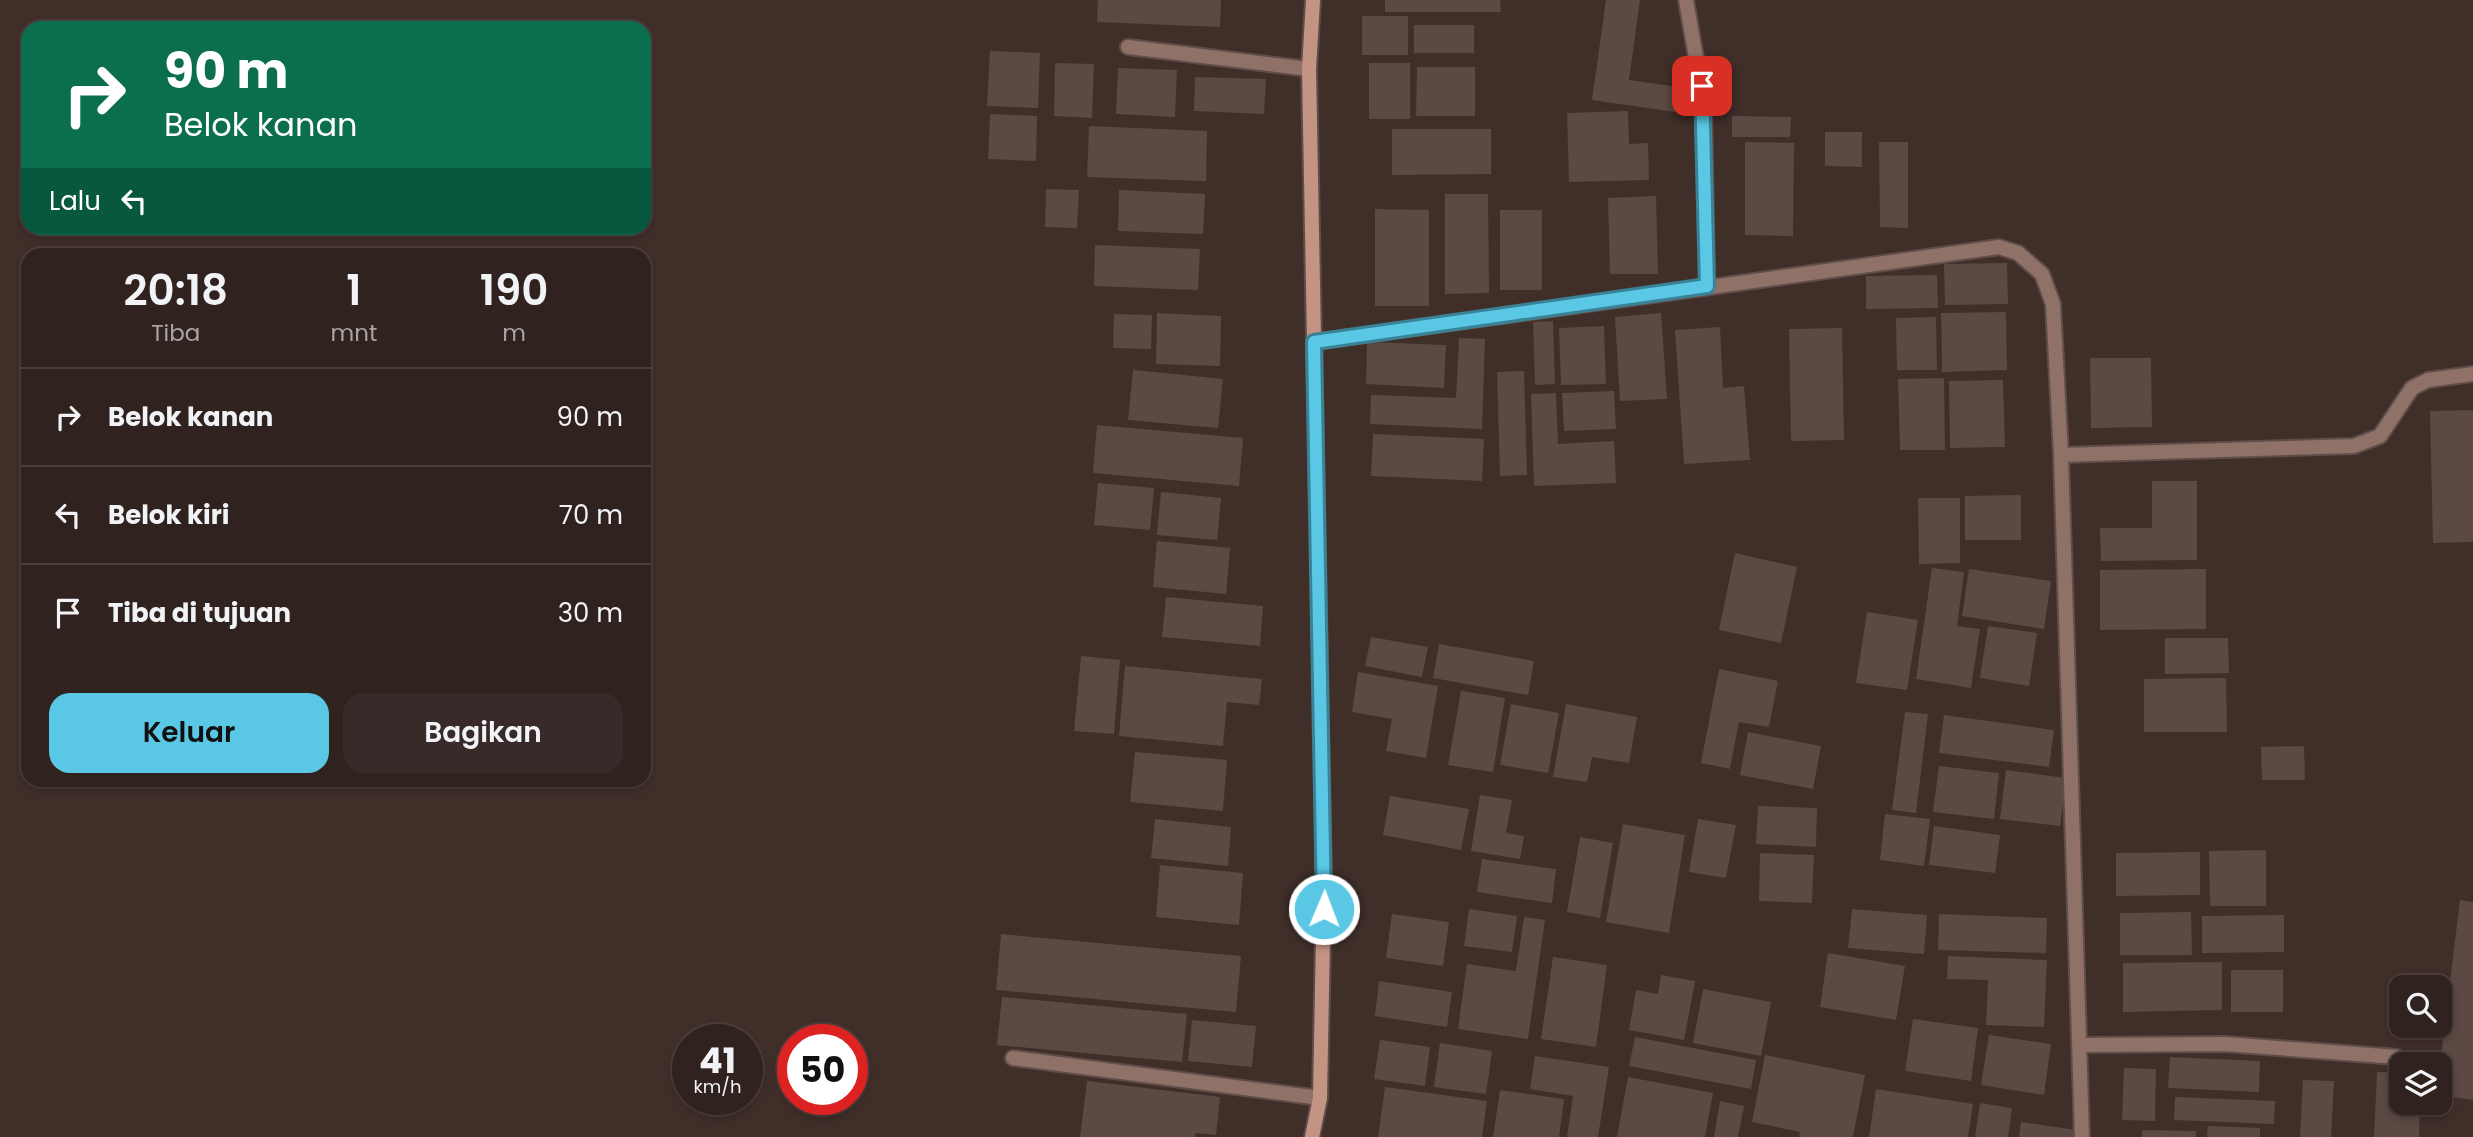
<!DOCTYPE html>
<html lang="id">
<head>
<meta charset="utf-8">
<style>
  :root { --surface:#30221f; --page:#382a28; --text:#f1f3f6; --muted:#a8a4a4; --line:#4b3f3d; --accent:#5ac8e5 }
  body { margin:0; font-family:Poppins,sans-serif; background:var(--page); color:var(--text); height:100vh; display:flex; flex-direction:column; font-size:26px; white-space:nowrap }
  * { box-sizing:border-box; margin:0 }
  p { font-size:23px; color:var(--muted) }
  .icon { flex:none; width:38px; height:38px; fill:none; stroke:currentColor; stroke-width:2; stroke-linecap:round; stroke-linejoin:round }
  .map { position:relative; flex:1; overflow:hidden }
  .drawer { position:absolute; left:21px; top:248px; width:630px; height:539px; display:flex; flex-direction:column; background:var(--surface); border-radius:21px; box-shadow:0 4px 10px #0003,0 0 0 2px var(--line) }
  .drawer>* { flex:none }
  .top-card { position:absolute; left:21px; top:21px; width:630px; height:214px; border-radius:21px; box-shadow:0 4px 10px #0003,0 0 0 2px var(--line); background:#0b6e4f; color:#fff; overflow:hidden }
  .tools { position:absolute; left:2389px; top:975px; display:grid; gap:14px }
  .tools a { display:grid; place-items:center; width:63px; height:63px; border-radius:14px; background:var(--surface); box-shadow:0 4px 10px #0003,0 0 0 2px var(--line); font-size:35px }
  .speed { position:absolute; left:672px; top:1024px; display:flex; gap:14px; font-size:35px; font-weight:700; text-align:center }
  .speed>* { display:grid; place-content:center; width:91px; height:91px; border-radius:50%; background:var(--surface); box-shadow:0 4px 10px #0003,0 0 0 2px var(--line); line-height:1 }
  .speed small { font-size:18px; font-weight:400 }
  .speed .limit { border:10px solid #d22; background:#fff; color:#111 }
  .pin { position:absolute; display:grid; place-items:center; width:60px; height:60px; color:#fff; margin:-30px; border-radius:14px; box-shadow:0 4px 10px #0006 }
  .me { position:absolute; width:77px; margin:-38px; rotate:1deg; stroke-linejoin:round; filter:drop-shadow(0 0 5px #0008) }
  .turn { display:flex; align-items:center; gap:24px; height:147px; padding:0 28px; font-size:32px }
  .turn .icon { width:91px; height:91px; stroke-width:2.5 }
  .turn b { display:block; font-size:49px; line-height:60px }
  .then { display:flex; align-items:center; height:66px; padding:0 28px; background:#0003; gap:14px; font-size:26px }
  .eta { display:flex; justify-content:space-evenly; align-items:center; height:119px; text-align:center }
  .eta b { font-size:42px; font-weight:600; line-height:49px }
  .action { display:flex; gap:14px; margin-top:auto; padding:14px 28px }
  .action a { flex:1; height:80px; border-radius:21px; background:var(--accent); color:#111; font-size:28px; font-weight:600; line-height:80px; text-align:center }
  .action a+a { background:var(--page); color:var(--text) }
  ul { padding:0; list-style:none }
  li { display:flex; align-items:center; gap:21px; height:98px; padding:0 28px; border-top:2px solid var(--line) }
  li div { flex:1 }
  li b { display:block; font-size:26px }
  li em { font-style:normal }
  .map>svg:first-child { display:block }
  .building { fill:#5c4943 }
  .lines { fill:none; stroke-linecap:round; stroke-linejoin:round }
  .street-casing { stroke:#5e4d48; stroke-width:18 }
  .secondary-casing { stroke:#5e4d48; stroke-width:18 }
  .street { stroke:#8f7168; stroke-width:14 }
  .secondary { stroke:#c39384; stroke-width:14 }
  .route-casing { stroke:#3a8295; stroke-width:18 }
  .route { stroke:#5ac8e5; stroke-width:12 }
</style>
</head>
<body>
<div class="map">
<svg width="2473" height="1137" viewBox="0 0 2473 1137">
  <rect width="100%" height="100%" fill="#402e29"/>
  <path class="building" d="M1098 0H1221L1220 27 1097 22Z
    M1385 0H1500L1501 12H1385Z
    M1606 0H1640L1629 80 1678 87 1675 112 1592 100Z
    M1362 16H1408V55H1362Z
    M1414 25H1474V53H1414Z
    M990 51 1040 53 1038 108 987 106Z
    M1055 63 1094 64 1092 118 1054 116Z
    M1369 63H1410V119H1369Z
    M1417 67H1475V116H1416Z
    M1118 68 1177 70 1175 117 1116 114Z
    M1195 77 1266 79 1264 114 1194 111Z
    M1628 111 1629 144 1648 143 1649 180 1569 182 1567 113Z
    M990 114 1037 116 1036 161 988 159Z
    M1732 116 1791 117 1790 137H1732Z
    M1089 126 1207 131 1206 181 1087 177Z
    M1392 129H1491V174L1392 175Z
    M1825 132H1862V167L1825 166Z
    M1745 142 1794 143 1793 236 1745 235Z
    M1879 142H1908V228L1880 227Z
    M1046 189 1079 190 1077 228 1045 227Z
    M1119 190 1205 194 1203 234 1118 231Z
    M1445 194H1488L1489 293 1445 294Z
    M1656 196 1658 274H1610L1608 198Z
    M1375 209 1429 210V306H1375Z
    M1500 210H1542V290H1500Z
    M1095 245 1200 249 1198 290 1094 286Z
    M2007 263 2008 304 1945 305 1944 264Z
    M1937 275 1938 308 1866 309V276Z
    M2006 312 2007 370 1942 372 1941 313Z
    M1157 313 1221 316 1220 366 1156 364Z
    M1661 313 1667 399 1620 401 1615 317Z
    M1114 314 1152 315 1151 349 1113 348Z
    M1936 317 1937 370H1897L1896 318Z
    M1553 321 1555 384 1535 385 1533 322Z
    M1604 326 1606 384 1561 385 1559 328Z
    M1720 327 1723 388 1744 386 1750 460 1684 464 1675 330Z
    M1842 328 1844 440 1791 441 1789 329Z
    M1459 338 1485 339 1482 429 1370 424 1371 395 1456 398Z
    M1367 342 1446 345 1444 388 1366 384Z
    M2090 358H2151L2152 427 2091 428Z
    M1133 370 1223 379 1218 428 1128 420Z
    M1524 371 1527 475 1500 476 1497 372Z
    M1944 378 1945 450H1900L1898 379Z
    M2003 380 2005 447 1950 448 1949 381Z
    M1614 391 1616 429 1564 431 1562 393Z
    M1556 393 1558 444 1614 441 1616 483 1534 486 1531 394Z
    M2473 410V542L2433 543 2430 411Z
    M1097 425 1243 438 1239 486 1093 473Z
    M1373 434 1484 439 1482 481 1371 476Z
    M2152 481H2197V560L2101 561 2100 528H2152Z
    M1098 483 1154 488 1150 530 1094 525Z
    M1161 492 1221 498 1217 540 1157 535Z
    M2021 495V540H1965V496Z
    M1918 498H1960V563L1919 564Z
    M1157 541 1230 548 1226 594 1153 587Z
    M1735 553 1797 567 1781 643 1719 630Z
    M1932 568 1964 572 1957 626 1980 629 1971 688 1916 679Z
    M1969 569 2051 581 2044 629 1962 616Z
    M2206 569V629L2100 630V570Z
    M1166 597 1263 606 1260 646 1162 637Z
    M1867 612 1918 620 1907 690 1856 683Z
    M1988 626 2037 633 2029 686 1980 678Z
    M1371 637 1428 647 1422 677 1365 666Z
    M2165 638H2228L2229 673 2165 674Z
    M1439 644 1534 661 1528 695 1433 678Z
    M1081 656 1120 660 1114 734 1074 731Z
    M1125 666 1262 679 1259 705 1227 702 1223 746 1119 736Z
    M1719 669 1778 681 1769 727 1739 722 1730 769 1701 763Z
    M1358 672 1438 686 1426 758 1386 751 1392 719 1352 712Z
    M2226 678 2227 732H2144V679Z
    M1461 691 1505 698 1493 772 1448 765Z
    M1511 704 1559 713 1548 773 1500 765Z
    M1566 704 1637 717 1629 763 1592 757 1587 782 1553 777Z
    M1905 712 1928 714 1916 813 1892 810Z
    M1944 715 2054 730 2049 767 1939 753Z
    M1748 732 1821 746 1813 789 1740 775Z
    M2304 746 2305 780H2262L2261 747Z
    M1135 752 1227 760 1223 811 1130 802Z
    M1939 766 1999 773 1994 819 1933 812Z
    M2006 770 2066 778 2060 826 2000 819Z
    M1480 795 1512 800 1506 833 1524 836 1520 859 1471 851Z
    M1390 796 1469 809 1461 850 1383 835Z
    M1758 806 1817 808 1816 847 1756 844Z
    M1885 814 1930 819 1924 866 1880 860Z
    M1155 819 1231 827 1228 866 1151 858Z
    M1698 819 1736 825 1726 878 1689 872Z
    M1623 824 1685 835 1669 933 1606 922Z
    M1934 826 2000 835 1995 873 1929 865Z
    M1580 837 1613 843 1600 918 1567 912Z
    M2266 850V906H2210L2209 851Z
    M2200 852V895L2116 896V853Z
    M1760 853 1814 855 1812 903 1759 901Z
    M1482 859 1556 869 1552 903 1477 892Z
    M1160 865 1243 873 1239 925 1156 917Z
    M2460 900 2473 902V1100L2440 1095V1064Z
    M1469 909 1517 916 1512 952 1464 946Z
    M1852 909 1927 915 1924 954 1848 948Z
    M2191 912 2192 955H2120V913Z
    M1392 914 1449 922 1443 966 1386 958Z
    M1939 914 2047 918 2046 953 1938 950Z
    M2284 915V952L2202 953V916Z
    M1524 917 1545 920 1528 1039 1458 1029 1467 964 1516 971Z
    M1001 934 1241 956 1236 1012 996 990Z
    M1828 953 1905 966 1896 1020 1820 1007Z
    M1948 956 2047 960 2044 1027 1986 1025 1988 980 1947 979Z
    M1553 957 1607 965 1596 1047 1541 1039Z
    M2222 962V1010L2123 1012V963Z
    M2231 970H2283V1012H2231Z
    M1661 975 1695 981 1684 1040 1629 1030 1636 990 1658 994Z
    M1379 981 1452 992 1447 1027 1375 1016Z
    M1703 989 1771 1002 1761 1056 1693 1043Z
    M1002 997 1187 1014 1182 1062 997 1045Z
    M1913 1019 1978 1028 1971 1081 1905 1071Z
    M1192 1020 1256 1026 1252 1067 1188 1061Z
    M1989 1035 2051 1044 2044 1095 1981 1085Z
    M1635 1037 1756 1060 1751 1089 1629 1066Z
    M1380 1040 1430 1047 1425 1086 1374 1079Z
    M1440 1043 1492 1051 1486 1094 1434 1087Z
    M1765 1055 1865 1075 1853 1137H1799L1800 1132 1752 1122Z
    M1535 1056 1609 1067 1598 1137H1567L1573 1096 1530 1089Z
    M2170 1057 2260 1061 2259 1092 2168 1088Z
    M2124 1068 2156 1069 2155 1121 2122 1120Z
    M2377 1072 2401 1073V1102H2420L2419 1137H2374Z
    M1628 1077 1713 1093 1705 1137H1617Z
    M2303 1080 2334 1081 2331 1137H2300Z
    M1087 1081 1220 1097 1216 1135 1195 1133V1137H1080Z
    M1385 1087 1487 1101 1482 1137H1378Z
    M1876 1089 1973 1104 1968 1137H1869Z
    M1500 1090 1564 1099 1559 1137H1493Z
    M2175 1097 2275 1101 2274 1124 2174 1120Z
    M1720 1101 1744 1106 1738 1137H1714Z
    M1980 1103 2012 1108 2008 1137H1975Z
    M2021 1122 2076 1130 2075 1137H2019Z
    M2208 1126 2260 1128V1137H2207Z
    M2142 1130 2196 1131V1137H2142Z"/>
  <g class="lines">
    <g class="street-casing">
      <path id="street" d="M1686 0 1704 104 1707 286
        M1128 47 1309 69
        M1314 342 1999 247 2018 253 2042 274 2053 304 2061 455 2082 1137
        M2061 455 2354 446 2380 436 2412 388 2428 380 2473 374
        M2079 1045 2225 1044 2397 1057
        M1013 1058 1320 1098"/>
    </g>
    <g class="secondary-casing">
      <path id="secondary" d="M1312 1137 1320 1098 1324 882 1309 69 1313 0"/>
    </g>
    <use href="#street" class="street"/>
    <use href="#secondary" class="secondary"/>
  </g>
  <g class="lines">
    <g class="route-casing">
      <path id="route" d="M1324 909 1314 342 1707 286 1702 86"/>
    </g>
    <use href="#route" class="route"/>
  </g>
</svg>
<div class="tools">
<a><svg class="icon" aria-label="search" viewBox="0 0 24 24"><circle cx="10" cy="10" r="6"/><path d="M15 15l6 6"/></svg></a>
<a><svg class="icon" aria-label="layers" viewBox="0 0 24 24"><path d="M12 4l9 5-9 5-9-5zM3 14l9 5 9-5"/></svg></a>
</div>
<div class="speed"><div>41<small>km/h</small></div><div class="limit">50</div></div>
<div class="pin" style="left:1702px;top:86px;background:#d93025"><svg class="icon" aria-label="arrive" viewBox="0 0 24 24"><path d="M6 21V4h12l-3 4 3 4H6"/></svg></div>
<svg class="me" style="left:1324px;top:909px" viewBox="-20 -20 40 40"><circle r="17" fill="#5ac8e5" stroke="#fff" stroke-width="3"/><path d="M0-11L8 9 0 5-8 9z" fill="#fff"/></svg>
<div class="top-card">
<div class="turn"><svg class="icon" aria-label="right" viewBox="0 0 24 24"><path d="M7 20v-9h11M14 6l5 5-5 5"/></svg><div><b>90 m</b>Belok kanan</div></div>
<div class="then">Lalu<svg class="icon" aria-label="left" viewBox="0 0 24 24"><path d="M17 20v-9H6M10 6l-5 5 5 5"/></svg></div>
</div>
<section class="drawer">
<div class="eta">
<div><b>20:18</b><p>Tiba</p></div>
<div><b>1</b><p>mnt</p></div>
<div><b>190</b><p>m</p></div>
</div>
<ul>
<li><svg class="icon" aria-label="right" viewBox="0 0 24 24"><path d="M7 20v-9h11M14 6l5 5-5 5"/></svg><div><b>Belok kanan</b></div><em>90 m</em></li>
<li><svg class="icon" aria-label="left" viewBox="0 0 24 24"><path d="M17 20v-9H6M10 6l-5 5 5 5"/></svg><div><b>Belok kiri</b></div><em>70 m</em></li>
<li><svg class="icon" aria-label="arrive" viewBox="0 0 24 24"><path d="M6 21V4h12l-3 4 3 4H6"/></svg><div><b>Tiba di tujuan</b></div><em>30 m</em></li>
</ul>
<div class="action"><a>Keluar</a><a>Bagikan</a></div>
</section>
</div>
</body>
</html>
